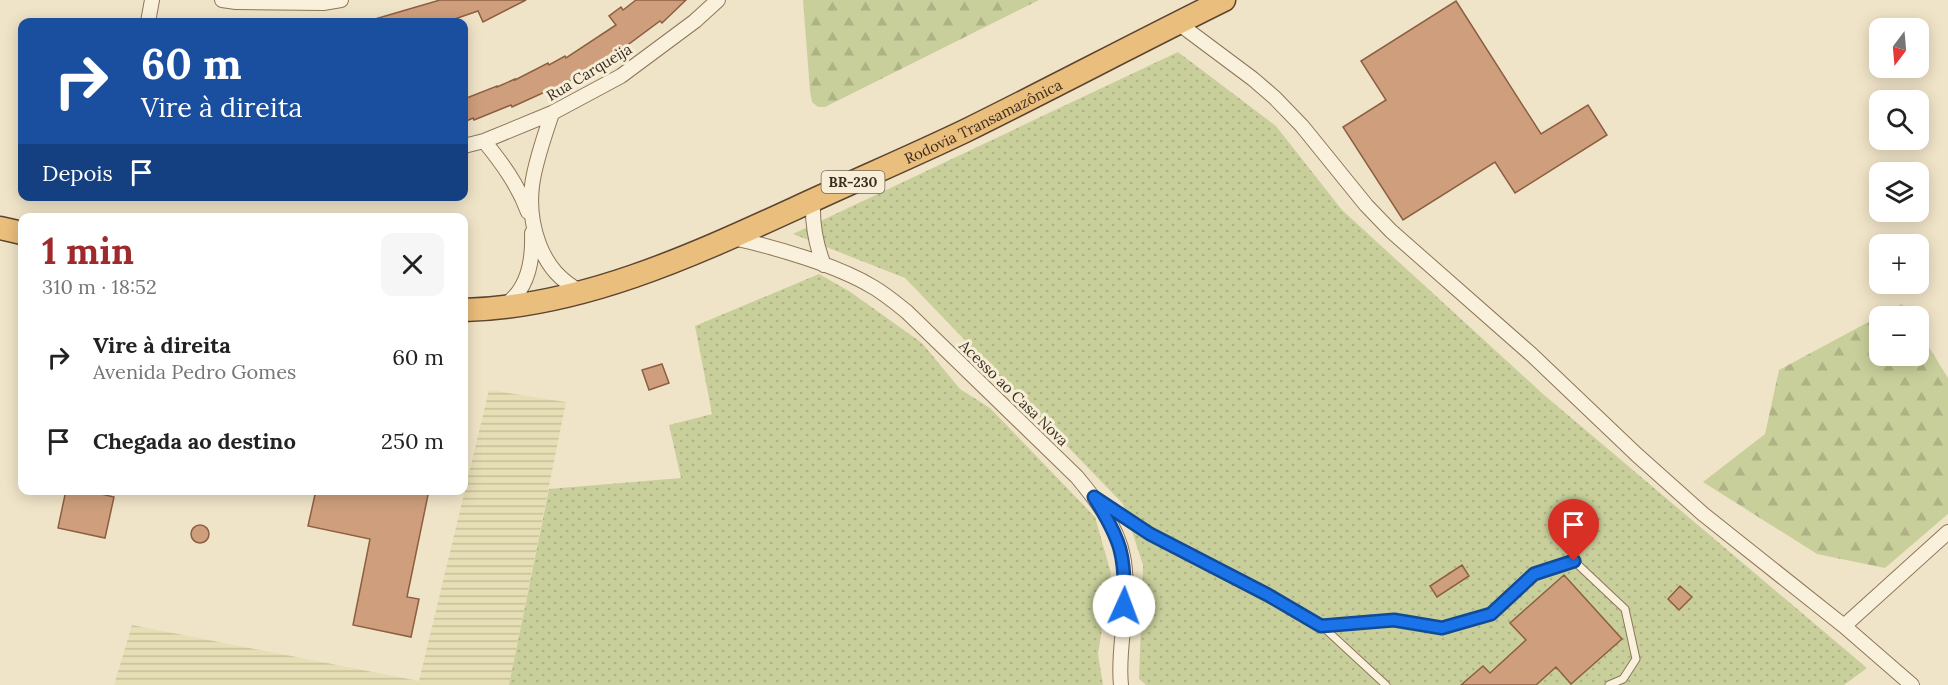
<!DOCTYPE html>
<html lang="pt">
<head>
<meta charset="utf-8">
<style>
  :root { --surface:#fff; --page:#f6f6f6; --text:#222; --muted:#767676; --accent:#9e2a2b }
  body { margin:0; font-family:Lora,serif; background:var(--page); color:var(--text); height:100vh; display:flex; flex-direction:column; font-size:22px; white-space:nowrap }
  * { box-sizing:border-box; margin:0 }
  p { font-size:20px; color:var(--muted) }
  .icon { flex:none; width:33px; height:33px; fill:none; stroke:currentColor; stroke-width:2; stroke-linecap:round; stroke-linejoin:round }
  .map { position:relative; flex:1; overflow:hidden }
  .side { position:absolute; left:18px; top:213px; width:450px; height:282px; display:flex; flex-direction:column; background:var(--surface); border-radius:12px; box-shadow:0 3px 15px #0003 }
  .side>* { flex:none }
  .hud { position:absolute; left:18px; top:18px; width:450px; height:183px; border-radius:12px; box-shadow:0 3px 15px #0003; background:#1a4fa0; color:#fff; overflow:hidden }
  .needle { width:39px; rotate:196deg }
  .tools { position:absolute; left:1869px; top:18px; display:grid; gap:12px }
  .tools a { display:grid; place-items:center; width:60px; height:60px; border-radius:12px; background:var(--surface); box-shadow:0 3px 15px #0003; font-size:30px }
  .pin { position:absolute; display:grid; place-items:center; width:51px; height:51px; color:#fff; margin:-62px -26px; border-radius:50% 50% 50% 0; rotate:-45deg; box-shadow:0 0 6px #0007 }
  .pin .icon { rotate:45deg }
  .me { position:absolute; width:66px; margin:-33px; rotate:2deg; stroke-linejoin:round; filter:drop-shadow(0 0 4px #0008) }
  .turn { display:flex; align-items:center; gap:21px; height:126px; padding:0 24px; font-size:27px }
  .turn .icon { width:78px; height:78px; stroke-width:2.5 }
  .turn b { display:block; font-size:42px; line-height:51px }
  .then { display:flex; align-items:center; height:57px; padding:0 24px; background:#0003; gap:12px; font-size:22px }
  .round { display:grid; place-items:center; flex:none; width:63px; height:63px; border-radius:12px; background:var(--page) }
  .head { display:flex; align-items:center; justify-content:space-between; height:102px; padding:0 24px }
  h1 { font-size:36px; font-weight:700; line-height:45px; color:var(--accent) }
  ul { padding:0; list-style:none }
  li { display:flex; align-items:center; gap:18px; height:84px; padding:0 24px }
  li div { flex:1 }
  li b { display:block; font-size:22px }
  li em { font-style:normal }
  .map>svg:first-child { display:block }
  .farmland { fill:url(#farmland-rules) }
  .green { fill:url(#green-dots) }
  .forest { fill:url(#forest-firs) }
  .building { fill:#cf9f7d; stroke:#8d5f41; stroke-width:1.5 }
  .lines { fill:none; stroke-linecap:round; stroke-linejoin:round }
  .service-casing { stroke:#8d765c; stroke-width:9 }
  .minor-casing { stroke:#8d765c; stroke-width:16 }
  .trunk-casing { stroke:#5b4430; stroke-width:25 }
  .service { stroke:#faf1dc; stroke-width:7 }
  .minor { stroke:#faf1dc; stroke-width:14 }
  .trunk { stroke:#eabe7c; stroke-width:22 }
  .route-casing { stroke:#114b97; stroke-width:15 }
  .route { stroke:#1a73e8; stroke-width:10 }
  .labels { text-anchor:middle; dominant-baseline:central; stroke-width:6; stroke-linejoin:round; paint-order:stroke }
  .shield { fill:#f7eed8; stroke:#756857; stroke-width:1.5 }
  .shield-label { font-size:14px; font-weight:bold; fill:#3d2e20 }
  .street-label { font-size:15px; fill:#3d2e20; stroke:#f7eed8 }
</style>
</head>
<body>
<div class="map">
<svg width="1948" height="685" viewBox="0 0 1948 685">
  <defs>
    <pattern id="farmland-rules" width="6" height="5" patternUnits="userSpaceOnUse" patternTransform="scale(1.5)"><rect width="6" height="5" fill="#e6deb5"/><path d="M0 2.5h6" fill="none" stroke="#c6bf9b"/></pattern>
    <pattern id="green-dots" width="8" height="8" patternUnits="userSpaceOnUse" patternTransform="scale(1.5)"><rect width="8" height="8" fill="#c9cf9b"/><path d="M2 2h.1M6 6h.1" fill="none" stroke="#aeb285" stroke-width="1.8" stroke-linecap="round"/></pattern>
    <pattern id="forest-firs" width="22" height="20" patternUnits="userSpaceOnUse" patternTransform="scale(1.5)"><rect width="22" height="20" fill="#c9cf9b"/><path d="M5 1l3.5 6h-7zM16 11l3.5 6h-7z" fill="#aeb285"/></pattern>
  </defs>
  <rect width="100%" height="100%" fill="#f0e4c8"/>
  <path class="farmland" d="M489 390 566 402 509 685H114L132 625 419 681Z"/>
  <path class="green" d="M1178 52 1276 126 1342 210 1543 394 1867 668 1844 685H1146L1139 679 1143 565 1123 504 905 278 793 234Z
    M819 274 849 291 922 343 960 389 990 408 1095 517 1111 573 1098 654 1103 685H509L549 489 681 478 669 425 712 414 695 326Z"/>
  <path class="forest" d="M803 0H1039L825 107H818L812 102 810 91Z
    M1902 304 1910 316H1880V356H1918L1919 331 1948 378V514L1885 568 1817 554 1703 482 1765 434 1779 370Z"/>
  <path class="building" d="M440 0H526L483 22 478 11 446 22H376L375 19Z
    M636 0H686L662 23 660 21 614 55 561 86 562 88 549 96 547 91 512 107 511 105 474 120 473 118 464 122V99L497 86V87L515 79V80L548 63 549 65 565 56 566 58 616 25 609 16 621 7 623 10Z
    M1456 1 1541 134 1588 105 1607 135 1515 193 1495 162 1403 220 1343 127 1386 100 1361 61Z
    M662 364 669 383 649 390 642 370Z
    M66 490H98L97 493 114 497 105 538 58 528Z
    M316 490H429L407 597 419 599 411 637 353 625 370 539 308 526Z
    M191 534a9 9 0 1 1 18 0a9 9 0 1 1-18 0Z
    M1462 565 1469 576 1437 597 1430 586Z
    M1564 575 1622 639 1571 684 1556 667 1536 685H1461L1483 666 1490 673 1526 640 1510 623Z
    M1680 586 1692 597 1679 610 1668 599Z"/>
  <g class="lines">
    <g class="service-casing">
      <path id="service" d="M1101 502 1150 534 1268 595 1321 625 1386 685
        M1321 625 1393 620 1441 628 1491 614 1534 574 1574 561 1625 609 1636 659 1623 679 1609 685"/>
    </g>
    <g class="minor-casing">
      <path id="minor" d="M222 0 236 2 323 3 341 0
        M148 22 152 0
        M1178 23 1253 79 1275 98 1302 126 1366 205 1391 231 1532 355 1637 455 1703 514 1844 626 1912 685
        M552 113C537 160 521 196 539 244 548 267 560 280 581 292
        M484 141C502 163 518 185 528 212
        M464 146 484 141 552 113 621 76 695 21 718 0
        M813 200C812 224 815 243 824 265
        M733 238C774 247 837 265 873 287 885 294 896 303 907 312L1077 477C1096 500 1117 526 1123 556 1128 580 1124 606 1123 630 1121 648 1119 667 1121 685
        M503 306C528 291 533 260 532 233
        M1844 626 1948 532"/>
    </g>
    <g class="trunk-casing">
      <g id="trunk">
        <path d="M0 228 22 233"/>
        <path id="s1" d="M464 310C589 307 708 248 820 197 868 175 917 154 965 131 1052 88 1137 43 1224 0"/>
      </g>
    </g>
    <use href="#service" class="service"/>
    <use href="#minor" class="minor"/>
    <use href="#trunk" class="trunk"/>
  </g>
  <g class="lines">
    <g class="route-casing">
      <path id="route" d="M1124 606C1126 556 1121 540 1094 497L1150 534 1268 595 1321 626 1394 620 1442 628 1491 614 1534 574 1574 561"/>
    </g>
    <use href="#route" class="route"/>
  </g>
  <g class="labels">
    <rect class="shield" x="821.5" y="171" width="63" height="22" rx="4.5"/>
    <g class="shield-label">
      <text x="853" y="182">BR-230</text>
    </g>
    <g class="street-label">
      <text transform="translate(589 72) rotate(-31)">Rua Carqueija</text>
      <text stroke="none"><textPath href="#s1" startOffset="556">Rodovia Transamazônica</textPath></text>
      <text transform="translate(1014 393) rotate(44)">Acesso ao Casa Nova</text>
    </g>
  </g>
</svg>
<div class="tools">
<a><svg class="needle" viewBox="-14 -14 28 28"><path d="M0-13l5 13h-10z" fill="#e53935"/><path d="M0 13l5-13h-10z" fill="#767676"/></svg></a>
<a><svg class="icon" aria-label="search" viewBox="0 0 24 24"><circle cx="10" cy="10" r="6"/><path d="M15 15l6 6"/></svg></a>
<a><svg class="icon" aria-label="layers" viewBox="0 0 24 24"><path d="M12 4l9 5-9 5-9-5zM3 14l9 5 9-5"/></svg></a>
<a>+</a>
<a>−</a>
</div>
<div class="pin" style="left:1574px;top:561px;background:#d93025"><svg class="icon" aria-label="arrive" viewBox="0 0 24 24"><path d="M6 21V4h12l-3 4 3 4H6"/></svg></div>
<svg class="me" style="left:1124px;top:606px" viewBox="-20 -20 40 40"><circle r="19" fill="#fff"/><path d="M0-13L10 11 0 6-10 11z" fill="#1a73e8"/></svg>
<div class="hud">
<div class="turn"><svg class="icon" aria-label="right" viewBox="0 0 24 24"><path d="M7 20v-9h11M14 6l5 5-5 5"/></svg><div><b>60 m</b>Vire à direita</div></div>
<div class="then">Depois<svg class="icon" aria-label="arrive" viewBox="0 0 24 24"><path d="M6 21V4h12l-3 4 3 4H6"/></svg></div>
</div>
<section class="side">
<div class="head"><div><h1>1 min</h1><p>310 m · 18:52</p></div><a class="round"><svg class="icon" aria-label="close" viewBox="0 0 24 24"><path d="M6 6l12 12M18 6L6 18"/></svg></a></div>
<ul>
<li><svg class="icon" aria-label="right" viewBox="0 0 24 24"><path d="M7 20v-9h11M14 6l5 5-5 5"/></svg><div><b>Vire à direita</b><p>Avenida Pedro Gomes</p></div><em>60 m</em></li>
<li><svg class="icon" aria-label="arrive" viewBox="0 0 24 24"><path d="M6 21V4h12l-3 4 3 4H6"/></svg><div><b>Chegada ao destino</b></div><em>250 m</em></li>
</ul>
</section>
</div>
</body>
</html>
